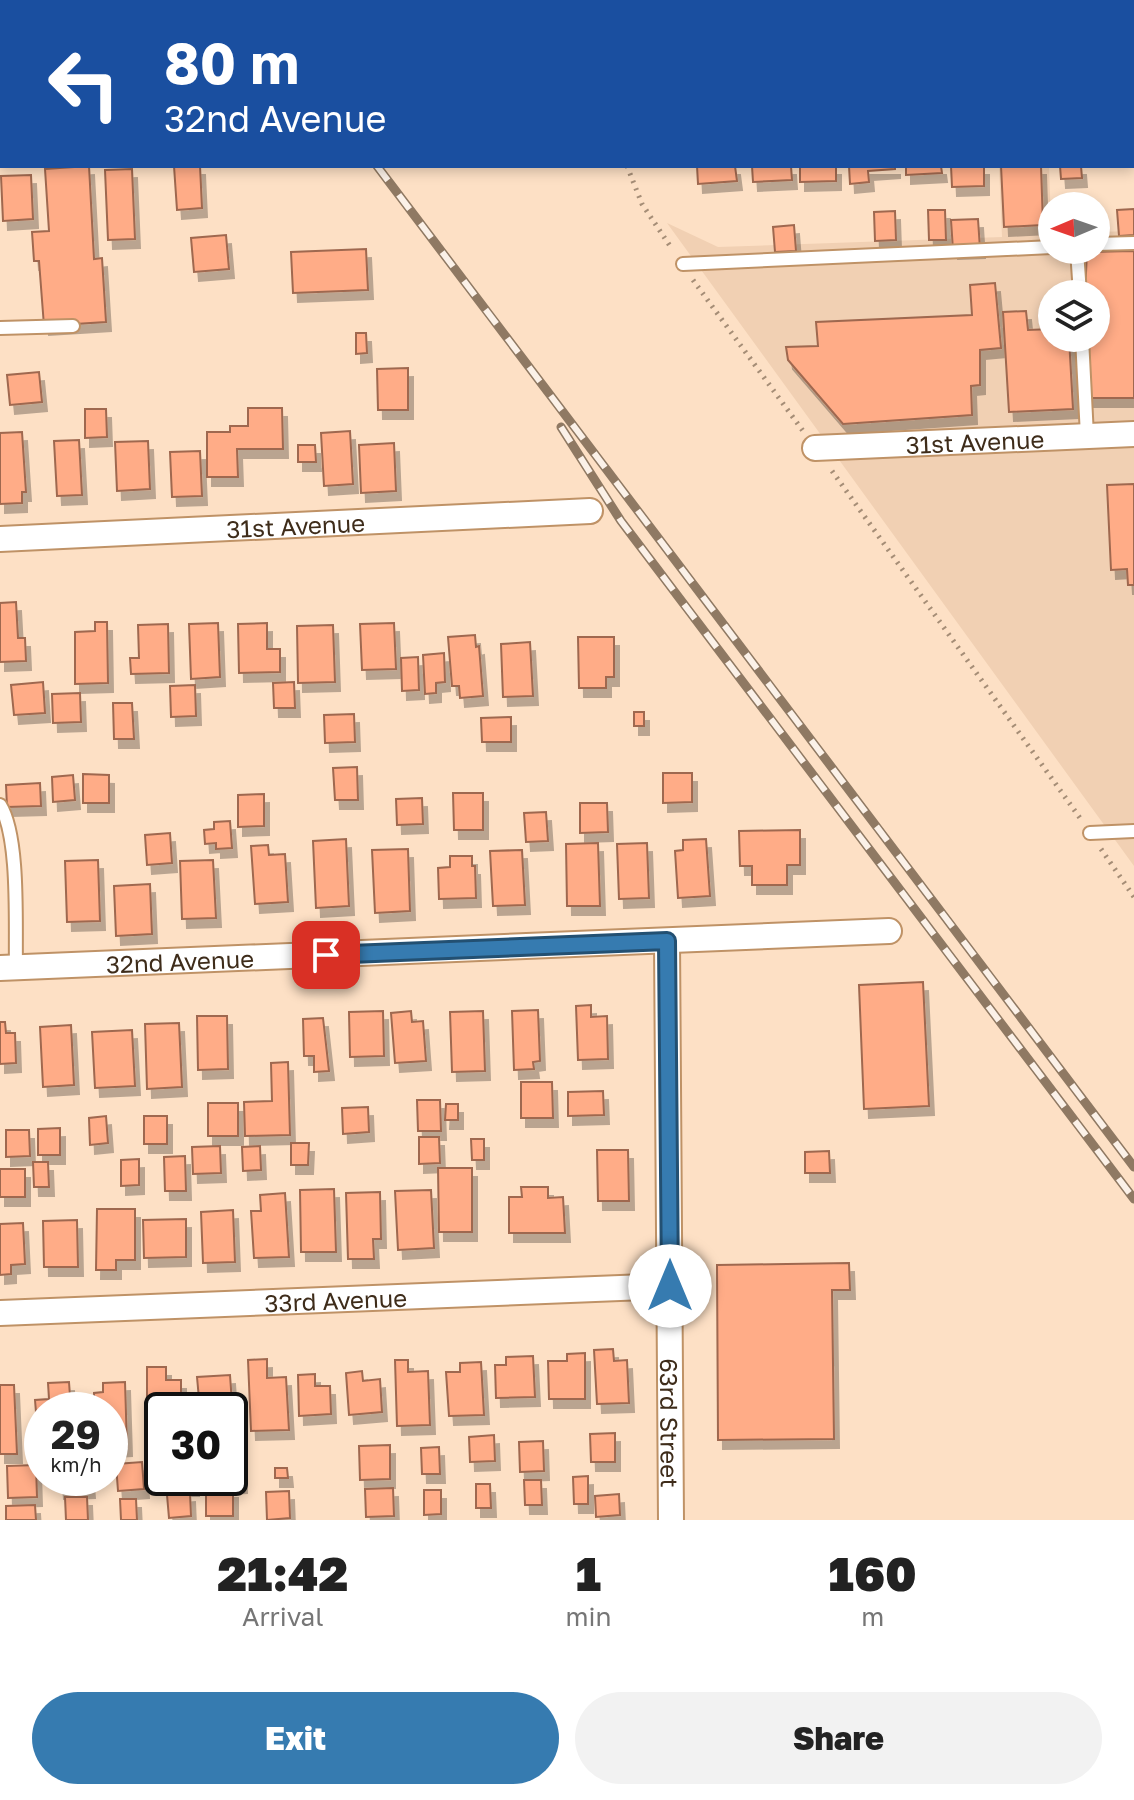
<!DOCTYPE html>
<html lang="en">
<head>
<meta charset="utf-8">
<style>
  :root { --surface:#fff; --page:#f2f2f2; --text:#222; --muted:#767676; --accent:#367bb0 }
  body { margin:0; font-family:"Golos Text",sans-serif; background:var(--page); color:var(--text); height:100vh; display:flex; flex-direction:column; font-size:30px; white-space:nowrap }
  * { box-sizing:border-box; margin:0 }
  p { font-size:26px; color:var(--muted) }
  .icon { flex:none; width:44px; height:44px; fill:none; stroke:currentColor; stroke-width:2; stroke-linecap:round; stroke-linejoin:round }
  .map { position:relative; height:1520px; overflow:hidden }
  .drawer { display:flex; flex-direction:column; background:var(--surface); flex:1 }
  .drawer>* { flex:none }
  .banner { position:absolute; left:0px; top:0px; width:1134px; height:168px; box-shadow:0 4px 12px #0003; background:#1a4fa0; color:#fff; overflow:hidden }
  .needle { width:52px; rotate:268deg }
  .buttons { position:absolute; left:1038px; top:192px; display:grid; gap:16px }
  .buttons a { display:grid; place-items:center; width:72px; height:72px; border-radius:50%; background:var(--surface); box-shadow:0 4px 12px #0003; font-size:40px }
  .speed { position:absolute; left:24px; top:1392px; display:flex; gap:16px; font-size:40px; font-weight:700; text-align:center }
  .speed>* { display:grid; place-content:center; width:104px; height:104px; border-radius:50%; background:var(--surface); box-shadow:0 4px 12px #0003; line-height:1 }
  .speed small { font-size:20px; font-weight:400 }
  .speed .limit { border:4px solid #111; border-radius:12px; background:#fff; color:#111 }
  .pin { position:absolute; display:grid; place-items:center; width:68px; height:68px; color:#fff; margin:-34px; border-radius:16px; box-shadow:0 4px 12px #0006 }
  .me { position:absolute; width:88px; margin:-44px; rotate:0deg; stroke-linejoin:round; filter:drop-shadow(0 0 6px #0008) }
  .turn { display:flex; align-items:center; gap:28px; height:168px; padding:0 32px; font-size:36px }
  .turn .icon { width:104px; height:104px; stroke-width:2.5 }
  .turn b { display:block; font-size:56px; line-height:68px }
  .eta { display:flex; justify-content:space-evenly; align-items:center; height:136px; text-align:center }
  .eta b { font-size:48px; font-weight:800; line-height:56px }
  .primary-button { display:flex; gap:16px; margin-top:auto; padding:16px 32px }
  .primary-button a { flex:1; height:92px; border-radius:48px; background:var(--accent); color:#fff; font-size:32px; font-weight:800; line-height:92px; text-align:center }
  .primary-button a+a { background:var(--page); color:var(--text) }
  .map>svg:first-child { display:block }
  .built { fill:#f1d0b3; fill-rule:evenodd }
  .building { fill:#ffac87; stroke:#9f684f; stroke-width:2; filter:url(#shadow) }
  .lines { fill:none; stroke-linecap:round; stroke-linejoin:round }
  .service-casing { stroke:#bf9266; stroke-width:16 }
  .minor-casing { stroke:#bf9266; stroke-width:28 }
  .tertiary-casing { stroke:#bf9266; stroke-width:34 }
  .path { stroke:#a58d76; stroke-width:5; stroke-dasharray:2 6; stroke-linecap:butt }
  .service { stroke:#fff; stroke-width:12 }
  .minor { stroke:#fff; stroke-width:24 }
  .tertiary { stroke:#fff; stroke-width:30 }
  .rail-casing { stroke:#8f7963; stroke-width:9 }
  .rail { stroke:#fbf1e8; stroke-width:6; stroke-dasharray:18; stroke-linecap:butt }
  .route-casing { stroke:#235072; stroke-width:20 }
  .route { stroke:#367bb0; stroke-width:14 }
  .labels { text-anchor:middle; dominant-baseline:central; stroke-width:6; stroke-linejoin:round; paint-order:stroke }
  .street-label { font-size:24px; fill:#3e2c1a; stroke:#fbf1e8 }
</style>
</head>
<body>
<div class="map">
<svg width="1134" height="1520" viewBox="0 0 1134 1520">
  <defs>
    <filter id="shadow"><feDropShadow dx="5" dy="9" stdDeviation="0" flood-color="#0004"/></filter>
  </defs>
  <rect width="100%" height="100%" fill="#fde0c5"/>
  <path class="built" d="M0 0H201L202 2H2L0 74Z
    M999 166H1049L1052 250H1096V232L1134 231V866L667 223 718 247 1002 237ZM1052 294H1096V338H1052Z"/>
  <path class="building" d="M0 0 2 26 0 74Z
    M662 0H720V2H662Z
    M863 0H894V2H863Z
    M1132 114H1134L1132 159Z
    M89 166 94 259 102 258 106 322 44 326 39 261H34L32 232 49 231 45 169Z
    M174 166H200L202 208 177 210Z
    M697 166H735L737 181 698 184Z
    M752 166H791L792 180 753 182Z
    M800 166H836V181L800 182Z
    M849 166H895V169L868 171 869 182 850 184Z
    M906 166H941L942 173 906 175Z
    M951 166H984V186L952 187Z
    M1001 166H1041L1043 225 1004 227Z
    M1060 166H1081L1082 178 1061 179Z
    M132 169 135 239 108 240 105 170Z
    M31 175 33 219 3 221 1 176Z
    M1134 209V235L1119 236 1117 210Z
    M928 210H945L946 240H929Z
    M895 211 896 240 875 241 874 212Z
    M978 219 980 249 953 250 951 220Z
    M794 225 796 251 775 252 773 227Z
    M226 235 229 269 194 272 191 238Z
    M366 249 368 290 293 293 291 252Z
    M1134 251V398H1086L1085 338H1096V294H1085L1087 252Z
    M995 283 1001 348 980 350V385L971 386 972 415 843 424 788 360 786 347 818 346 816 322 972 315 970 285Z
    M1026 311 1028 330 1052 329V338H1069L1073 409 1009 412 1003 312Z
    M356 333H366L367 353 356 354Z
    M408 368V410H378L377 369Z
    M39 372 42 402 10 405 7 375Z
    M248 408H282L283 449H237L238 477H207V432H230V426H248Z
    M85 409H106L107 437 85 438Z
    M350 431 353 484 324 486 321 433Z
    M22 432 26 492H22V503L0 504V433Z
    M79 440 82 495 57 496 54 441Z
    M148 441 150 489 117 491 115 442Z
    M394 443 396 491 361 493 359 445Z
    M298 445H315L316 462H298Z
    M200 451 202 496 172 497 170 452Z
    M1134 484V585H1128L1127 569 1111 570 1107 485Z
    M16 602 18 638H25L26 661 0 662V603Z
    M95 622H107L108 683 75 684V632L95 631Z
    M218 623 220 677 191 679 189 624Z
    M267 623V649H280V672L239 673 238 624Z
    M394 623 396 669 362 670 360 624Z
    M168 624 169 673 131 674 130 658H139L138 625Z
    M333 625 335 682 298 683 297 626Z
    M475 635 476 647 479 646 483 696 460 698 459 686H452L448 637Z
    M578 637H614V677H606V688H579Z
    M530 642 533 696 503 697 501 644Z
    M444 653 445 682 436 683V693L425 694 423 655Z
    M418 657 419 690 402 691 401 658Z
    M43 682 45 713 14 715 11 685Z
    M294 682 295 708H274L273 683Z
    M195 685 196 716 171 717 170 686Z
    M80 693 81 722 53 723 52 694Z
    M113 703H132L134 739H114Z
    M634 712H644V726H634Z
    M354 714 355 742 325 743 324 715Z
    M511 717V742H482L481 718Z
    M357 767 358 800H335L333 768Z
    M663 773H692V802L663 803Z
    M83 774 109 775V803H83Z
    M73 775 75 800 53 802 52 777Z
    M40 783 41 806 7 807 6 785Z
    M453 793H483V830H454Z
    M264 794V826L238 827V795Z
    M422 798 423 824 397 825 396 799Z
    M580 803H607L608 832 580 833Z
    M546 812 548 841 526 842 524 813Z
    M230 821 232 848 216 849V843L205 844 204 830 214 829V822Z
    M800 830V865H787V885H752V866H740L739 831Z
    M170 833 172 863 147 865 145 835Z
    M346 839 349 906 316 908 313 841Z
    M706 839 710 896 678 898 675 851 683 850V840Z
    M598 843 600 906H567L566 844Z
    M647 843 649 898 619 899 617 844Z
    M268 845 269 855 285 854 288 902 255 904 251 846Z
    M408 849 410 911 375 913 372 850Z
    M522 850 525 905 493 906 490 851Z
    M450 856H472V866H475L476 898 439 899 438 868 450 867Z
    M98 860 100 921 67 922 65 861Z
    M213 860 216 918 182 919 180 861Z
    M150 884 152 934 116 936 114 886Z
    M923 982 929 1106 864 1109 859 985Z
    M591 1005V1017L607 1016 608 1059 578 1060 576 1006Z
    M538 1010 540 1061 533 1062 534 1069 514 1070 512 1011Z
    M383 1011 384 1056 350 1057 349 1012Z
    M411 1011 412 1022 423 1021 426 1061 395 1063 391 1013Z
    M483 1011 485 1071 452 1072 450 1012Z
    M197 1016H227L228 1069 198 1070Z
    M323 1018 329 1071 314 1072V1056H304L303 1019Z
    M0 1022H5L6 1033H15L16 1063 0 1064Z
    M179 1023 182 1087 147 1089 145 1024Z
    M71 1025 74 1085 43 1087 40 1027Z
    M132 1030 135 1086 95 1088 92 1032Z
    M288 1062 290 1135 245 1136 244 1102 272 1101 271 1063Z
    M521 1082H552L553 1118H521Z
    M603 1091 604 1115 568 1116V1092Z
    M417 1100H440L441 1131H418Z
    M208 1103H238V1136H208Z
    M446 1104H458V1120H445Z
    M368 1107 369 1132 343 1134 342 1108Z
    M106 1116 108 1143 90 1145 89 1118Z
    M144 1116H167V1144H144Z
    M60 1128V1155H38V1129Z
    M6 1130H29L30 1156 6 1157Z
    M419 1137H439L440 1163 419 1164Z
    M471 1139H484V1160H472Z
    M291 1143H309L308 1165H291Z
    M220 1146 221 1173 193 1174 192 1147Z
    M260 1146 261 1170 243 1171 242 1147Z
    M597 1150H628L629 1201H598Z
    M829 1151 830 1173H805V1152Z
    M185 1156 186 1191H165L164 1157Z
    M139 1159V1185L121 1186V1160Z
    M33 1162H48L49 1187H34Z
    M438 1168H472V1232H439Z
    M0 1169H25V1197H0Z
    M521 1187H548V1198L563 1197 565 1233H509V1197H522Z
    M334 1189 336 1252H301L300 1190Z
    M431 1190 434 1248 398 1250 395 1191Z
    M380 1192 381 1239H373L374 1259H348L346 1193Z
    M285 1193 289 1257 254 1258 251 1211H261L260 1195Z
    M97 1209H135V1260H116V1270H96Z
    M233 1210 235 1262 203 1263 201 1212Z
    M186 1219V1257L144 1258 143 1220Z
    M77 1220 78 1267H44L43 1221Z
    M23 1223 25 1264 11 1265V1274L0 1275V1224Z
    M849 1263 850 1290H832L834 1439 718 1440 717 1265Z
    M613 1349 614 1361 627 1360 629 1403 597 1404 594 1350Z
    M585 1353V1399H549L548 1361H567V1354Z
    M533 1356 535 1397 496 1398 495 1365H506V1357Z
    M267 1359V1378L286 1377 289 1430 251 1431 248 1360Z
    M395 1360H408V1372L428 1371 430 1425 397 1426Z
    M481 1362 484 1415 449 1416 446 1372H460V1363Z
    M147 1367H166V1380H181V1410H162V1420H147Z
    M362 1371 363 1381 380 1379 382 1412 349 1415 346 1373Z
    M315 1374V1386H330L331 1414 299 1416 298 1375Z
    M230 1375 234 1432H230V1410H200L197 1377Z
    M69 1382 71 1410H42V1449H39L35 1400 49 1399 48 1383Z
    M125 1382 127 1447 110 1448V1410H94V1393L103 1392V1383Z
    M0 1385H14L17 1454H0Z
    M615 1433V1462H591L590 1434Z
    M494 1435 495 1461 470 1462 469 1437Z
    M543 1441 544 1471 520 1472 519 1442Z
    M390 1445V1479L360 1480 359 1446Z
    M439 1447 440 1474H422L421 1448Z
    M241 1456 242 1484 224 1485V1478H230V1457Z
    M142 1462 144 1489 118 1491 116 1464Z
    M36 1465 37 1497 8 1498 7 1466Z
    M275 1468H287L288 1478H275Z
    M588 1476V1504H574L573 1477Z
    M58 1478H89L90 1489 59 1490Z
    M172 1478H194V1487H172Z
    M524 1480H541L542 1505H525Z
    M476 1484H490L491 1508H476Z
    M393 1488 394 1516 366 1517 365 1489Z
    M206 1489H233V1516H206Z
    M424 1490H441V1514L424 1515Z
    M289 1491 290 1518 267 1520 266 1492Z
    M190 1493 191 1516 169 1518 167 1495Z
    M619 1494 620 1515 596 1517 595 1496Z
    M65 1497H87L88 1520H66Z
    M120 1499H136L137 1520H121Z
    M35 1505 36 1520H6V1506Z"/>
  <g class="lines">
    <g class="service-casing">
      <path id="service" d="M22 0V2
        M140 0 142 2
        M803 0V2
        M1096 244 1134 243
        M1077 250 1080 294
        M683 264 1052 247
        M0 328 73 326
        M1082 338 1087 436
        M0 805C20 837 15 927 16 967
        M1090 833 1134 831"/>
    </g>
    <g class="minor-casing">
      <g id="minor">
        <path d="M606 0V2"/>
        <path id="s1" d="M815 448 1134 434"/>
        <path id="s2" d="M0 539 590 511"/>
        <path id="s3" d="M667 941 671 1520"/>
        <path id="s4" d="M0 968 889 931"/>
        <path id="s5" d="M0 1313 670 1286"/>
      </g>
    </g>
    <g class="tertiary-casing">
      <path id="tertiary" d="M1132 50H1134
        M0 112H2"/>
    </g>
    <path class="path" d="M627 166 642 204 672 249
      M693 280 803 431
      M832 471 1080 818
      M1101 849 1134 897"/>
    <use href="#service" class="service"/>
    <use href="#minor" class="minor"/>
    <use href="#tertiary" class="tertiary"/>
    <g class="rail-casing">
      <path id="rail" d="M252 0 254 2
        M377 166 1134 1167
        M561 427 621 521 1134 1199"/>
    </g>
    <use href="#rail" class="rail"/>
  </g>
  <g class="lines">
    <g class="route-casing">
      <path id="route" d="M326 955 667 941 670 1286"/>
    </g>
    <use href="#route" class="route"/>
  </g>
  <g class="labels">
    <g class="street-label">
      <text stroke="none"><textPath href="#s1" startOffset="160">31st Avenue</textPath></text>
      <text stroke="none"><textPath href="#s2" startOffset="296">31st Avenue</textPath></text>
      <text stroke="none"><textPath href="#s4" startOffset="180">32nd Avenue</textPath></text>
      <text stroke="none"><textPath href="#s5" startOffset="336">33rd Avenue</textPath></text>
      <text stroke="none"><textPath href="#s3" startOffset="482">63rd Street</textPath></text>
    </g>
  </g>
</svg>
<div class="buttons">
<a><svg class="needle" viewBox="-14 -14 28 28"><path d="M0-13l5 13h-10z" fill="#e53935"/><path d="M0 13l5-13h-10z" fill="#767676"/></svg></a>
<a><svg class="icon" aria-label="layers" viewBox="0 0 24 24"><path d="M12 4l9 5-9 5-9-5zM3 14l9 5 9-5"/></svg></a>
</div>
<div class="speed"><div>29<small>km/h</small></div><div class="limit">30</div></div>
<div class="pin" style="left:326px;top:955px;background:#d93025"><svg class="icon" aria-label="arrive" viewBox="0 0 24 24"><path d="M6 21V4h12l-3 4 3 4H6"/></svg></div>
<svg class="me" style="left:670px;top:1286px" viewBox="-20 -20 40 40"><circle r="19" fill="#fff"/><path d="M0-13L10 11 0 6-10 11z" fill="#367bb0"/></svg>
<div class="banner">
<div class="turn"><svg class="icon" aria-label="left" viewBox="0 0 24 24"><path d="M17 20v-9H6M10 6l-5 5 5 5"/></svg><div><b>80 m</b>32nd Avenue</div></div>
</div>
</div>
<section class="drawer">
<div class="eta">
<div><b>21:42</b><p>Arrival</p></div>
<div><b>1</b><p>min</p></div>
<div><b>160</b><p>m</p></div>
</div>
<div class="primary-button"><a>Exit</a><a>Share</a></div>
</section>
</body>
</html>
